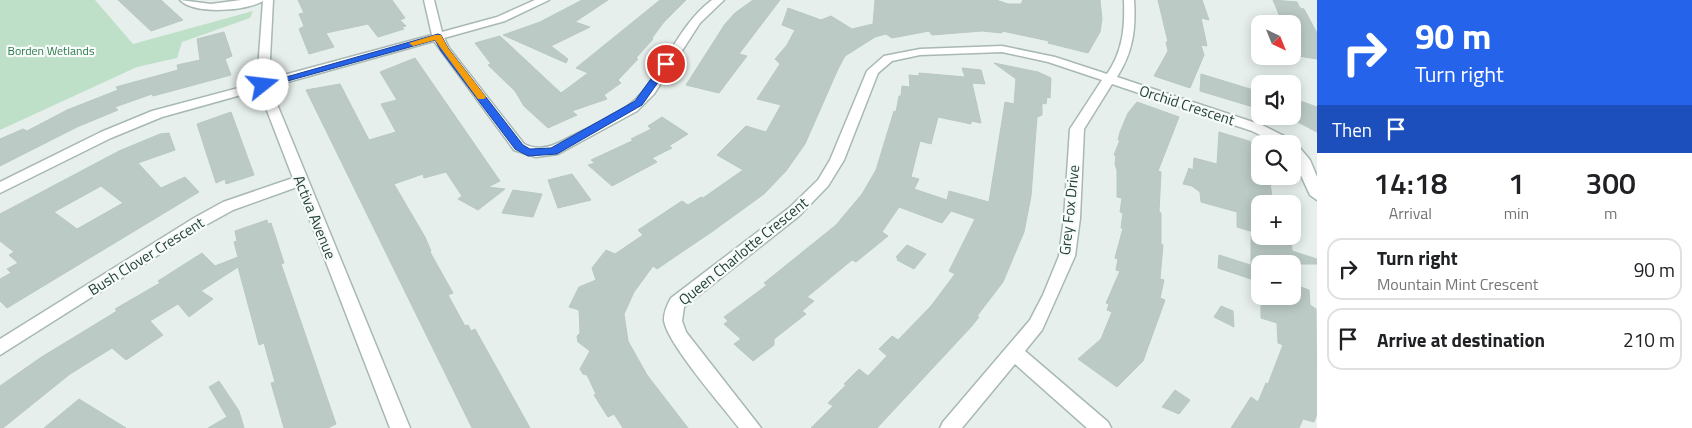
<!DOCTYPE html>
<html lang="en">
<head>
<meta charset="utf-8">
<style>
  :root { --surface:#fff; --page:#f2f2f2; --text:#202124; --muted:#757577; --line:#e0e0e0 }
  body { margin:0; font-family:"Titillium Web",sans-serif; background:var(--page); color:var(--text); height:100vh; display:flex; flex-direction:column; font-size:19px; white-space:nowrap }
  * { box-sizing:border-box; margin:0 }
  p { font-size:16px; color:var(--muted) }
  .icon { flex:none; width:28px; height:28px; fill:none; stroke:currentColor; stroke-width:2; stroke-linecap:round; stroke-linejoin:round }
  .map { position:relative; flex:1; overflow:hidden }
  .sheet { display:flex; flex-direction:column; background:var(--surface); width:375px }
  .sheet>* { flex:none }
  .banner { background:#2563eb; color:#fff; overflow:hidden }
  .needle { width:32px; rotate:137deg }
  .controls { position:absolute; left:1251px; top:15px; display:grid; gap:10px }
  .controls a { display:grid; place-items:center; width:50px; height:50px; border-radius:10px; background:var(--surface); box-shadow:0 2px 12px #0003; font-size:25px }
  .pin { position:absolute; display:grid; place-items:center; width:42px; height:42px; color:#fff; margin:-21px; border:2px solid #fff; border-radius:50%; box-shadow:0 1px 5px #0007 }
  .me { position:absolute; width:55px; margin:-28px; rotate:74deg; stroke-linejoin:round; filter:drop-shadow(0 0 4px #0008) }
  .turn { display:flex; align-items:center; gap:18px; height:105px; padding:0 15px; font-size:22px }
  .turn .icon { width:65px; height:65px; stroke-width:2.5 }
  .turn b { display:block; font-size:35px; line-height:42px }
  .then { display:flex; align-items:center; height:48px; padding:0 15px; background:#0003; gap:10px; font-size:19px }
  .eta { display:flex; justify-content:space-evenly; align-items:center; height:85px; text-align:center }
  .eta b { font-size:30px; font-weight:600; line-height:35px }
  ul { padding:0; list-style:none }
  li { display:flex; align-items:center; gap:15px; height:62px; margin:0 10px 8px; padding:0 5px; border:2px solid var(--line); border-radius:15px }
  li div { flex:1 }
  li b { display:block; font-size:19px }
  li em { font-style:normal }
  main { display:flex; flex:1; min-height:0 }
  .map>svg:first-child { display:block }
  .green { fill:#bfe0c8 }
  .building { fill:#bbcac4; stroke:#b8c9c2; fill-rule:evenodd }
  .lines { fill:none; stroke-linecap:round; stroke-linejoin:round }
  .minor-casing { stroke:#a8b8b2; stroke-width:3 }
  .minor { fill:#fff; fill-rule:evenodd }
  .route { fill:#2563eb; stroke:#184099 }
  .slow { fill:#f59e0b }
  .labels { text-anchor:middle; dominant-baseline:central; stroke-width:4.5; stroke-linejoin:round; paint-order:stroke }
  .far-park-label { font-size:12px; fill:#2d7a4b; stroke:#f7fbf9 }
  .street-label { font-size:15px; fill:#24423a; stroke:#f7fbf9 }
</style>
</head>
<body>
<main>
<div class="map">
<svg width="1317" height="428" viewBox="0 0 1317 428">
  <rect width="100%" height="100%" fill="#e6efeb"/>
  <path class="green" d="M0 0H95L133 44 253 11 250 18 182 42 177 58 137 67 0 130Z"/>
  <path class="building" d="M118 0H161L183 20 151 31Z
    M298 0H392L405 18 400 20 406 26 402 27 404 29 378 37 368 24 326 33 334 47 309 54 299 29 304 26 299 14 304 13Z
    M582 0H608L575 22 590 27 551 46 568 59 566 63 503 35 540 22Z
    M660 0H686L664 22 652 38 653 39 636 58 638 59 618 80 621 83 604 95 607 99 572 111 577 115 548 128 524 106 515 91 488 65 491 64 475 43 500 36 561 93 588 73 576 68Z
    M753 0H780L739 54 747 56 719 93 686 85 725 24 735 13Z
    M875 0H996L1008 4H1021L1023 0H1100L1102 19 1100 32 1088 53 1048 43 1049 41 1002 31V33L982 31 932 35 929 31 892 38 886 34 875 37 845 56 838 69 805 144 786 171 764 194 713 231 657 269 653 266 634 292 624 314 628 341 647 375 688 428H623L614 414 608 417 594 395 596 394 587 375 583 374 580 369 590 351 578 342 577 336 580 333 579 310 569 307 579 287 596 280 592 268 606 250 615 254 643 235 638 230 682 201 688 205 701 197 703 198 743 170 717 155 746 126 766 132 781 105 757 99 780 64 775 59 787 45 795 30 782 25 788 8 821 20 831 16 852 29 873 24Z
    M1158 0H1202L1209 20 1201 18 1207 46 1201 45 1204 55 1190 88 1154 76 1168 51 1166 42H1168Z
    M1273 0 1297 2 1300 8 1304 9 1317 33V59L1292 55V24H1283Z
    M224 32 232 56 225 59 231 75 153 96 152 94 115 107 118 110 77 127 0 166V139L23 129 27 131 67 110 118 90 116 87 178 70 177 65 200 60 197 39Z
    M415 58 500 181 488 187 505 189 478 210 458 199 462 196 446 172 424 178 423 174 394 184 425 237 431 251 430 252 453 293 448 295 465 326 468 325 471 331 475 329 530 428H472L306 90 340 84 369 140 396 132 381 104 397 100 380 72Z
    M994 63 1038 72 1051 78 1050 98 1047 97 1046 104 1042 103V115L1037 117 1031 196 1024 232 1003 282 977 316 979 317 971 327 877 428H811L833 406 828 403 846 385 844 384 859 369 868 376 887 356 879 349 892 336 898 340 931 306 955 274 949 271 975 219 951 211 942 223 899 207 882 232 888 236 856 262 852 260 807 297 814 301 802 311 806 314 774 339V345L753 361 734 344 741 339 724 324 728 321 724 317 767 285 764 283 836 225 862 194 876 170 894 111 896 112 899 96H901L902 86 910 87 909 75 919 76V73L965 77 962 68 981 70 985 84 972 83 981 123 971 121V124L938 117 931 144 920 141 911 177 919 179 914 189 947 200 949 191 989 202 1005 102 1014 104 1016 79Z
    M1201 74 1260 92V109L1200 91Z
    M1292 98 1317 107V132L1292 119Z
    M1137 102 1179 117 1158 171 1161 172 1159 212 1161 213V244L1163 245 1160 279 1164 280 1160 298 1165 300 1143 361 1117 387 1078 359 1101 339 1112 312 1107 310 1109 304 1106 303 1120 271 1116 270 1118 259 1115 258 1123 228H1121L1123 213 1120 212 1122 198 1117 197V170L1115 164 1116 156 1114 155 1120 140H1118L1120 132 1128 113Z
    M231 112 254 175 226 184 225 179 216 183 197 124Z
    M662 117 688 134 669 146 672 148 652 158 657 162 612 186 588 165 595 163 591 160 634 140 631 139 651 129 648 126Z
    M1219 132 1249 141 1260 148V176H1269L1273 204H1260V234L1237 227V212L1201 202 1200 192 1192 186 1183 184 1189 168 1193 170 1194 158 1217 164Z
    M169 133 175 150 138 163 161 188 185 177 199 192 7 308 0 301V279L11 273 7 269 18 263 9 255 14 252 0 241V214L119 151 160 134ZM101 186 123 203 77 229 54 212Z
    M572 174 591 200 558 208 548 180Z
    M513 190 542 194 533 217 502 213Z
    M267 220 268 224 271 223 275 235 284 263 281 264 336 424 328 428H284L271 383 275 382 264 343 259 345 238 267 201 291 213 299 189 317 178 304 150 321 163 335 126 360 112 348 70 374 3 428H0V386L40 358 117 311 115 309 160 283 158 281 202 253 215 266 238 257 234 242 237 241 235 231Z
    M1251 236H1291L1292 251 1317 259V264H1251Z
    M907 245 926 254 914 269 897 260 898 258 896 257Z
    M1219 255 1260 268V282L1218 268Z
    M1292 284 1309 290 1310 305 1316 309 1317 414 1314 422 1303 419 1299 428H1231L1251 397 1258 402 1266 383 1268 384 1283 345 1278 343 1277 323 1261 318V296H1292Z
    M1221 306 1233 311 1234 327 1214 317Z
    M219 381 239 411 244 428H208L227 417 209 387Z
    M1175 390 1190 400 1179 414 1162 407Z
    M79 399 126 428H44Z"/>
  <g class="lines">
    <g class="minor-casing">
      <path id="minor" d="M180 0 211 4 241 0H273L269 79 432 35 424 0H434L442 32 497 17 535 0H549L505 21 444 38 449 48 524 144C542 153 557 144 574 135 594 125 619 115 636 99 666 69 677 26 712 0H724L700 23 654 94 637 111 558 154 536 157 514 150 434 41 270 87 410 428H390L297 187 233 210 204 226 0 355V339L194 218 223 202 293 178 259 90 162 117 111 138 0 193V182L101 132 152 111 257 83 263 1C247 11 194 15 180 0Z
        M1124 0H1134C1136 29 1133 52 1117 77L1262 125 1294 141 1310 160 1317 177V200L1310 195 1292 156V144H1278L1252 131 1112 84 1084 129 1080 218 1075 256 1042 330 1025 351 1108 422 1111 428H1087L1015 364 962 428H940L943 422 1030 320 1043 295 1059 256 1064 218 1070 129 1102 80 1048 62 1002 52 920 55 892 61 878 73 844 160 828 186 799 216 684 307 682 321 686 332 761 428H739C723 407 666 342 664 320 664 312 667 305 671 298L789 208 818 180 830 160 867 71 884 56 920 49 1002 46 1055 57 1107 74C1123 51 1125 27 1124 0Z"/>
    </g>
    <use href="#minor" class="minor"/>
  </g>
  <path class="route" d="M438 34 441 35 448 48 523 145 530 149 551 148 635 101 663 62 671 64 642 105 557 154 528 156 515 149 441 51 435 40 266 87 258 85Z"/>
  <path class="slow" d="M435 35H441L448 48 486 97 484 99H478L435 40 413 46 409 43Z"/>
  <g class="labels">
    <g class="far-park-label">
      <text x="51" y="50">Borden Wetlands</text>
    </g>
    <g class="street-label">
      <text transform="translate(1187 105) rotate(18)">Orchid Crescent</text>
      <text transform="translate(1069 210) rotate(-84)">Grey Fox Drive</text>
      <text transform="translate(315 217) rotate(68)">Activa Avenue</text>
      <text transform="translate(743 251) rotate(-39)">Queen Charlotte Crescent</text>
      <text transform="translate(146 256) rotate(-32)">Bush Clover Crescent</text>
    </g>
  </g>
</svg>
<div class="controls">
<a><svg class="needle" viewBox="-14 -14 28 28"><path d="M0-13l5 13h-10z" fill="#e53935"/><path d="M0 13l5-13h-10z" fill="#757577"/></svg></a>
<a><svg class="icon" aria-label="sound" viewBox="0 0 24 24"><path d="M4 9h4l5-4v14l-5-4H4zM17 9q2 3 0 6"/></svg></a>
<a><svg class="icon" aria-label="search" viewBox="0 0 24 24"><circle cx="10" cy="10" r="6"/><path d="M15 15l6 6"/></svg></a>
<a>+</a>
<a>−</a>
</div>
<div class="pin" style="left:666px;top:64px;background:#d93025"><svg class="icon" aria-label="arrive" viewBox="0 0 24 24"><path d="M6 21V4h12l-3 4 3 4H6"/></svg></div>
<svg class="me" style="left:263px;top:85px" viewBox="-20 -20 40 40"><circle r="19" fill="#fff"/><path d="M0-13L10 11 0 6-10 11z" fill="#2563eb"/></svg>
</div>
<section class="sheet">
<div class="banner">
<div class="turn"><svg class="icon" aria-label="right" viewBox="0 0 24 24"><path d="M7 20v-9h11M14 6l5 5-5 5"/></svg><div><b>90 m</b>Turn right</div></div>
<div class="then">Then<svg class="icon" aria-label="arrive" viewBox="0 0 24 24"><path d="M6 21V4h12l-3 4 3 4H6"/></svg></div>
</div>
<div class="eta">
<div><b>14:18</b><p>Arrival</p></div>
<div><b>1</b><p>min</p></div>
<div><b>300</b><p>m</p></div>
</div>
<ul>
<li><svg class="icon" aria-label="right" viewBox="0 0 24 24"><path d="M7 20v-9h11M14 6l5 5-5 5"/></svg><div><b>Turn right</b><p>Mountain Mint Crescent</p></div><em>90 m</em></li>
<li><svg class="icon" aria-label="arrive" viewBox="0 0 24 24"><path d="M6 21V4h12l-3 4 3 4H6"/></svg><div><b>Arrive at destination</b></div><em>210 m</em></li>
</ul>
</section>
</main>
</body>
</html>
